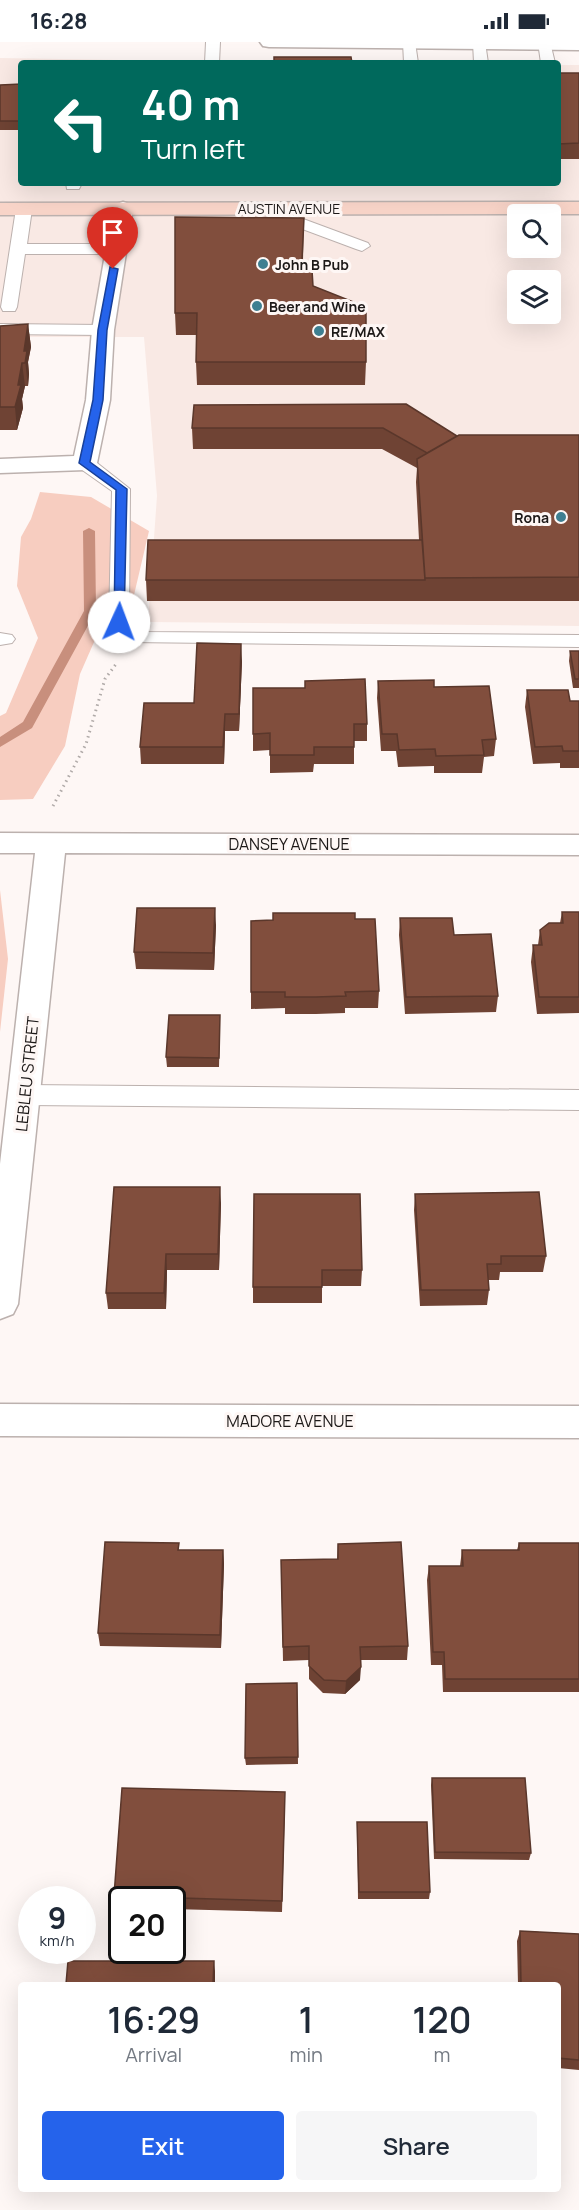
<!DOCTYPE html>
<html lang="en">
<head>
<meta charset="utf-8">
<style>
  :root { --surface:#fff; --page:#f6f6f7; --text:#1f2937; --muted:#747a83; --accent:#2563eb }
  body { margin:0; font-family:Manrope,sans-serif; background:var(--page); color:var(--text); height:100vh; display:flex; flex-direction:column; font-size:22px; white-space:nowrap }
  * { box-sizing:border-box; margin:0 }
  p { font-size:20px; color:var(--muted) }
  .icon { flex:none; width:33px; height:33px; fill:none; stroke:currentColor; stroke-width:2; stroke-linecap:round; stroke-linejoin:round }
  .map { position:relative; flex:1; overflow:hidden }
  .sheet { position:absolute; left:18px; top:1940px; width:543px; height:210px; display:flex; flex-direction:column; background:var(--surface); border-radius:6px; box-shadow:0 6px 24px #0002 }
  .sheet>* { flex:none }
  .guide { position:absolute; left:18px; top:18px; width:543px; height:126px; border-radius:6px; box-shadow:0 6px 24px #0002; background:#00695c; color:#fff; overflow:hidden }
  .buttons { position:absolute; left:507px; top:162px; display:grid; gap:12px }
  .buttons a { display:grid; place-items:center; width:54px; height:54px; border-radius:6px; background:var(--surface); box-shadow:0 6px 24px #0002; font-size:30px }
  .speed { position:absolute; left:18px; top:1844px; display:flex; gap:12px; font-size:30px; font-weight:700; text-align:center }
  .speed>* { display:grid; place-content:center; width:78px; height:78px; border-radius:50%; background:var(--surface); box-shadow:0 6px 24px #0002; line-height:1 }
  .speed small { font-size:15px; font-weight:400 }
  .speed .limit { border:3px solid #111; border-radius:9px; background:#fff; color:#111 }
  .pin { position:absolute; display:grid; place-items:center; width:51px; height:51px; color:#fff; margin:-62px -26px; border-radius:50% 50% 50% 0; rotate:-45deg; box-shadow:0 0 6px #0007 }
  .pin .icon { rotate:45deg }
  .me { position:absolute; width:66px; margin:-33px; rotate:2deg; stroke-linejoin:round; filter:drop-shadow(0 0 4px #0008) }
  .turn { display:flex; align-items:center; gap:21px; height:126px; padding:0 24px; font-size:27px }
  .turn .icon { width:78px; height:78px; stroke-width:2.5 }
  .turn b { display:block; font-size:42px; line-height:51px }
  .eta { display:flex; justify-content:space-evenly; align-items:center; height:102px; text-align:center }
  .eta b { font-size:36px; font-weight:600; line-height:42px }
  .action { display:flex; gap:12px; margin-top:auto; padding:12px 24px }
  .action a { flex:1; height:69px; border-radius:6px; background:var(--accent); color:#fff; font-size:24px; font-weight:600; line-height:69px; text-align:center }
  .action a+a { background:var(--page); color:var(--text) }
  .status { display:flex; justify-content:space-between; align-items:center; height:42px; padding:0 30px; background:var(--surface); direction:ltr }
  .status svg { height:16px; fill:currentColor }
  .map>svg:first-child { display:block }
  .built { fill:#f9e9e4; fill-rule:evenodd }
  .green { fill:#f7cdc0 }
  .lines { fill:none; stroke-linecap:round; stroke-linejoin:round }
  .stream { fill:#c88f7d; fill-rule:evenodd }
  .service-casing { stroke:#bcb1ae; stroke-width:2 }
  .minor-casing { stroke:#bcb1ae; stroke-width:3 }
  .secondary-casing { stroke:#bcb1ae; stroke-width:3 }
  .path { stroke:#b0aaa8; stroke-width:3; stroke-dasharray:1.5 4; stroke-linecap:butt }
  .service { fill:#fff; fill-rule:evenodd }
  .minor { fill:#fff; fill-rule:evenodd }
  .secondary { fill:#f8d4c8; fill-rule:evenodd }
  .wall { fill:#6f4334 }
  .shaded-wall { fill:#5a372b }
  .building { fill:#814e3d; stroke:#5a372b; stroke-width:1.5 }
  .route { fill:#2563eb; stroke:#184099; stroke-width:1.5 }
  .poi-dot { fill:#3e7f91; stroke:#fef7f5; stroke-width:2 }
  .labels { text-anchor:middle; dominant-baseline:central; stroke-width:6; stroke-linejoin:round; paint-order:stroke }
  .far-street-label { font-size:14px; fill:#1d1918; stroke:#fef7f5 }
  .far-poi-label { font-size:14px; font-weight:bold; fill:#1d1918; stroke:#fef7f5; text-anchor:start }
  .street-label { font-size:16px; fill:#1d1918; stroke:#fef7f5 }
</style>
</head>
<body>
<div class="status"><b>16:28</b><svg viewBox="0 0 49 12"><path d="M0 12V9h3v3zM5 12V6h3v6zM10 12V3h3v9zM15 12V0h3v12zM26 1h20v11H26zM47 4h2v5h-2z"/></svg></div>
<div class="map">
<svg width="579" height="2168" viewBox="0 0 579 2168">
  <rect width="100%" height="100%" fill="#fef7f5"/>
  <path class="built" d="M0 16 309 21H21V141H558V23H579V584L148 580 157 454 144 295H0ZM518 172H550V206H518ZM518 238H550V272H518Z"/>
  <path class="green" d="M40 450 91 455 149 489 134 553 98 591 80 632 65 704 33 757 0 758V674L6 671 38 596 17 544 21 495 31 477Z
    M0 848 8 917 0 990Z"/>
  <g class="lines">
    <path class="stream" d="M89 486 95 489 96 569 32 686 0 705V695L23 680 84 569 83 489Z"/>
    <g class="service-casing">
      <path id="service" d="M206 0H220L219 21H205Z
        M403 0H415L418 21H404Z
        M473 0H485L488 21H474Z
        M538 0H550L555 21H541Z
        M66 141H82L79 147H67Z
        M260 161 368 201 370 204 362 209 356 207 254 169 252 166Z
        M24 162 32 167 27 202H117L125 207 117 212H25L17 265 15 269H3L1 265 16 167Z
        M0 282 103 283 109 284 112 288 109 292 103 293 0 292Z
        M85 415 92 417 130 447 129 578 141 590 579 593V605L129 600 109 580 112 449 78 425 76 421 78 417Z
        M0 591 12 593 15 597 12 601 0 603Z
        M25 1043 579 1048V1068L25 1063 16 1060 12 1053 16 1046Z"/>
    </g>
    <g class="minor-casing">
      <path id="minor" d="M260 0H579V8L269 5 263 4Z
        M123 160 130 162 133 166 114 288 110 358 97 421 93 426 85 428 0 431V417L74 414 86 358 92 288 113 166 116 162Z
        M0 791 579 793V813L65 811 18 1262 13 1272 0 1277V1122L35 811H0Z
        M0 1362 579 1364V1396L0 1394Z"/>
    </g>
    <g class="secondary-casing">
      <path id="secondary" d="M579 160V172L0 173V161Z"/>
    </g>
    <path class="path" d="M53 764 86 702 105 637 116 622"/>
    <use href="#service" class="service"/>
    <use href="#minor" class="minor"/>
    <use href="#secondary" class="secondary"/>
  </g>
  <path class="wall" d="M558 31H579V117H558Z
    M21 42V88H0V43Z
    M304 176 303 218 313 244 366 320 365 343H197L196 320 197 293H176L175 271Z
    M28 282 31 305 28 320 29 332 28 344H25L22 357 23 366 17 388H0V284Z
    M406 362 457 394 579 393V559H147L146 538 419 498 416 440 417 426 382 407H193L192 386Z
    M570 609H579V646H573L569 619Z
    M242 619 239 689H225L224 722H141L140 705 194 661Z
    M378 639 434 645 496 697 494 714 484 715 482 731H434V724L398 725 396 709H381L377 656Z
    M253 646H305L367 682V699H354V722H314L313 730 270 731V708L253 709Z
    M527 648 570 659H579V726H560V721L533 722 525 665Z
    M562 870H579V971L537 972 531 920 533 903H538L540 888 560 881Z
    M400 876 454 893 498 954 496 970 405 972 399 893Z
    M355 877 379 949 378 966H345V971L316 972H285V966L251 967V950Z
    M216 883 214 928 136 927 134 910Z
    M220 983 219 1025H167L166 1015Z
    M360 1152 362 1228 361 1244H322V1261H253V1245Z
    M415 1152 546 1214 543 1230H500L499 1238H488L489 1248 487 1263 420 1264 414 1168Z
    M221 1161 219 1228H167L166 1267H108L106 1251Z
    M519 1501H579V1650H443L442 1623H431L427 1538 429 1524H460L462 1508H517Z
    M338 1502 408 1604 407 1618H360V1638L345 1652 323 1651 309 1637V1618L283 1619 281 1518H337Z
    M179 1508H223L224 1522 221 1606 100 1604 98 1591Z
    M297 1641 298 1722 246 1723 245 1716Z
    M432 1736 531 1811 529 1818 434 1817 431 1743Z
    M285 1763 282 1870 172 1867V1857H122V1866L116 1865 114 1854Z
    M357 1780 430 1850 429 1857H358Z
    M520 1889 579 1892V2028L558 2026V1942H518L517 1899Z"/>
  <path class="shaded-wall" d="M28 282 31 305 28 320 29 332 28 344 24 309Z
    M22 321 25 344 22 357 23 366 17 388 15 365Z
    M241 602 242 619 239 689V672Z
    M225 672V689L224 722 223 705Z
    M215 866 216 883 214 928 213 911Z
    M220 1145 221 1161 219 1228 218 1212Z
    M166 1212 167 1228 166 1267 164 1251Z
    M223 1508 224 1522 221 1606 220 1593Z
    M361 1625 360 1638 345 1652 346 1639Z
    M214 1919 215 1929V1942H213Z"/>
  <path class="building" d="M274 15H351L352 21H274Z
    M558 31H579V101L558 102Z
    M21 42V79H0V43Z
    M175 175 304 176 302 217 312 228 313 244 366 265V320H196L197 271H175Z
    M28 282 24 309H27L25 321H22L18 343H21L15 365H0V284Z
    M406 362 457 394 427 411 383 386H192L194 363Z
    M459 393H579V535L425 536 417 417Z
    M148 498H422L425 538H146Z
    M197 601 241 602 239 672H225L223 705H140L144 661H194Z
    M570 609H579V637H575Z
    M365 637 367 682H354V705H314V713H270V691L253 692V646H305V639Z
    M434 638V645L489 644 496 697 482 698 484 713 436 714 435 707 399 708 397 692H382L378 639Z
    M527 648H568L570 659H579V709H563L562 704 535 705Z
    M137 866H215L213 911 134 910Z
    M562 870H579V955H539L533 903H542L540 888 549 881H563Z
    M273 871H355V877H375L379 949 345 950 346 954 316 955H285V950H251V879L273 878Z
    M400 876H452L454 893 491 892 498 954 406 955Z
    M169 973H220L219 1016 166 1015Z
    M114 1145H220L218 1212H166L164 1251H106Z
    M539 1150 546 1214H501V1222H487L489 1248H421L415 1152Z
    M254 1152H360L362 1228H322V1245H253Z
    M105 1500 179 1501 178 1508H223L220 1593 98 1591Z
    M401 1500 408 1604 360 1605 361 1625 346 1639 324 1638 309 1624V1604L283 1605 281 1518 338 1517V1502Z
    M519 1501H579V1637H445L444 1610H433L429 1524H463L462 1508H519Z
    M297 1641 298 1715 245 1716 246 1642Z
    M432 1736H525L531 1811 435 1810Z
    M122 1746 285 1750 282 1859 114 1854Z
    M357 1780H427L430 1850H359Z
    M520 1889 579 1892V2018L558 2016V1942H521Z
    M68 1919H214L213 1942H66Z"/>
  <path class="route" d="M110 225 118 227 107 288 103 358 90 420 127 447 124 580 119 583 114 580 116 448 79 421 93 358 98 288Z"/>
  <g class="poi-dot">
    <circle cx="263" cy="222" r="6"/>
    <circle cx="257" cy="264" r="6"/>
    <circle cx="319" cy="289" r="6"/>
    <circle cx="561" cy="475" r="6"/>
  </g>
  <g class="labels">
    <g class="far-street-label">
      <text x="289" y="166">AUSTIN AVENUE</text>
    </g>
    <g class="far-poi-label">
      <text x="275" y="222">John B Pub</text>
      <text x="269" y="264">Beer and Wine</text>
      <text x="331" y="289">RE/MAX</text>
      <text x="549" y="475" text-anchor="end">Rona</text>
    </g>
    <g class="street-label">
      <text x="289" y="802">DANSEY AVENUE</text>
      <text transform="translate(27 1032) rotate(-84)">LEBLEU STREET</text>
      <text x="290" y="1379">MADORE AVENUE</text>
    </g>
  </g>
</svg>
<div class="buttons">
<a><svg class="icon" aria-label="search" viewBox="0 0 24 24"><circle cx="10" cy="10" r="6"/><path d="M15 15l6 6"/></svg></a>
<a><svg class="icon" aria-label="layers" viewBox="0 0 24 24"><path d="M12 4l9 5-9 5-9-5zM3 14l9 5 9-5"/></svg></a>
</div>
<div class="speed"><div>9<small>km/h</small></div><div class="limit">20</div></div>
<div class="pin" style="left:113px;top:227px;background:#d93025"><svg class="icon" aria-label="arrive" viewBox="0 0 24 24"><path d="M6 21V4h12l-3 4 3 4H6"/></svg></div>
<svg class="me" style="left:119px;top:580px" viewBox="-20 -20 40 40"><circle r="19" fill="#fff"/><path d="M0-13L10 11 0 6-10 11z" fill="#2563eb"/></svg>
<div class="guide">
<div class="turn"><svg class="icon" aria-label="left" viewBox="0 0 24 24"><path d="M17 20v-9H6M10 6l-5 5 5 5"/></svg><div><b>40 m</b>Turn left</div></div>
</div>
<section class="sheet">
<div class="eta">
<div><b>16:29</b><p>Arrival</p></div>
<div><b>1</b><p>min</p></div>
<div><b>120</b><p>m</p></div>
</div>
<div class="action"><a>Exit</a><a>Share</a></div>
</section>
</div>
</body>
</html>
